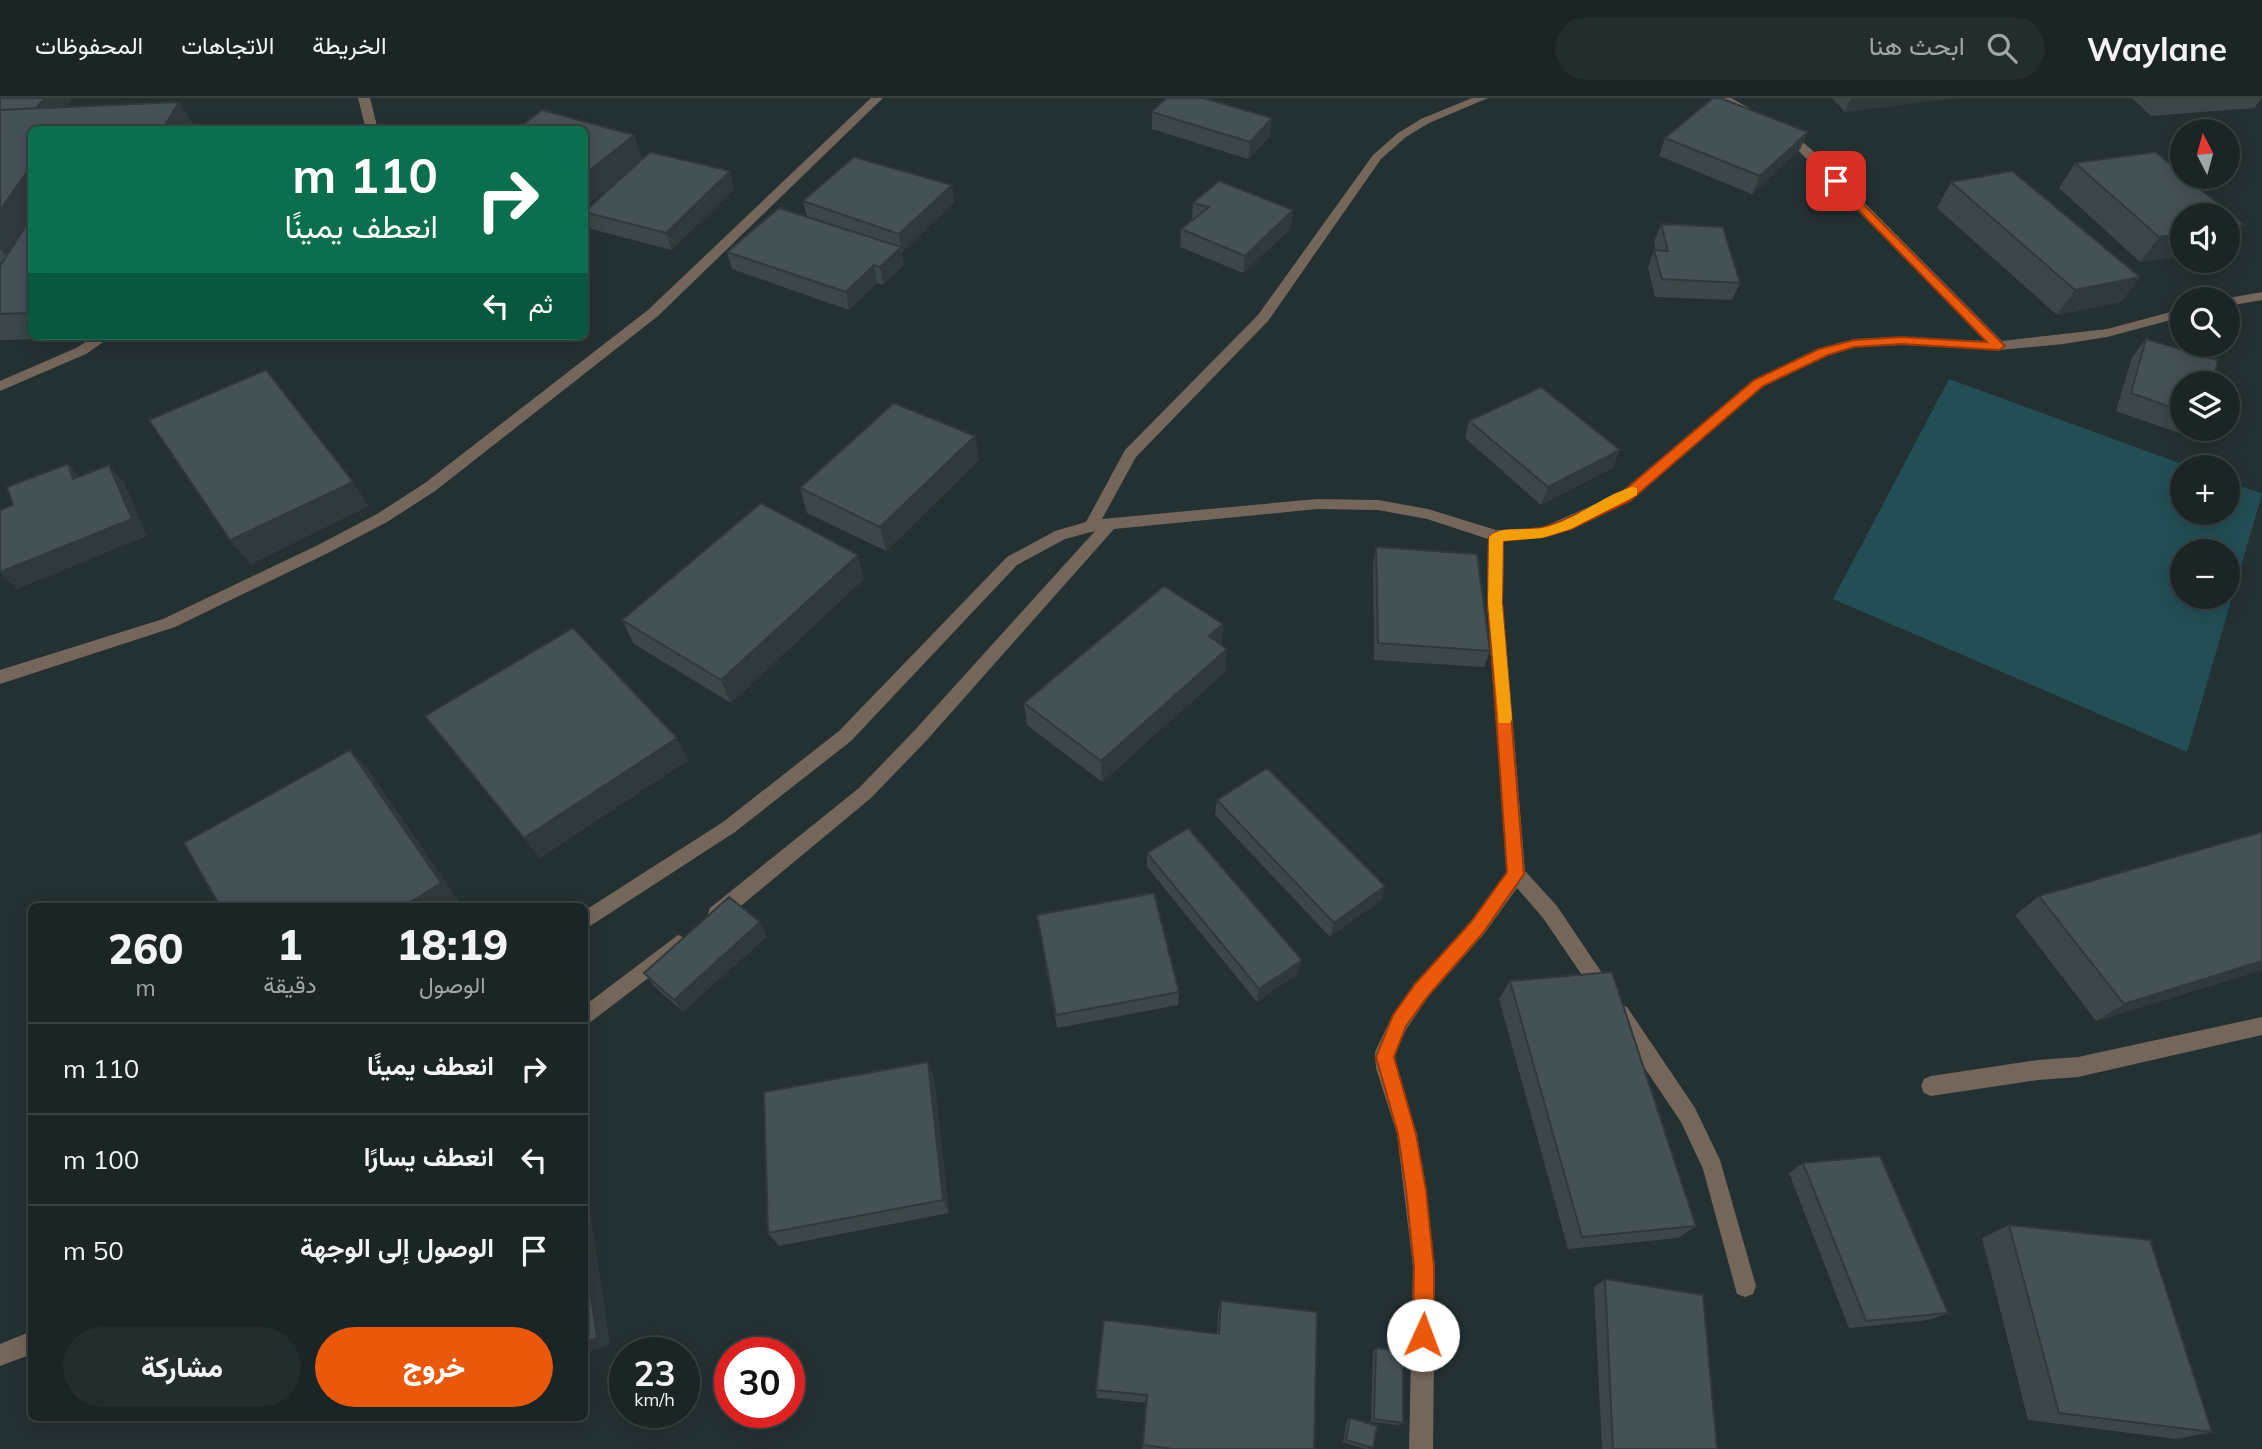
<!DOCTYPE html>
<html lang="ar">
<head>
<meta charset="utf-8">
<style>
  :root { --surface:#1b2526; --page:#242d2e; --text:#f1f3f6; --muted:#a0a5a7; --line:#394243; --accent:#ea580c }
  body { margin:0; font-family:Mulish,Vazirmatn,sans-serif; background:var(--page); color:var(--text); direction:rtl; height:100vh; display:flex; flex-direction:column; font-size:26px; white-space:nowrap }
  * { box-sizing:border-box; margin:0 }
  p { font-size:23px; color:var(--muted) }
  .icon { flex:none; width:38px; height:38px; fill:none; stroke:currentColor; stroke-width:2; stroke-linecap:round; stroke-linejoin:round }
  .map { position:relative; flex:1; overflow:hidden; direction:ltr }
  .sheet { position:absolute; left:28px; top:805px; width:560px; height:518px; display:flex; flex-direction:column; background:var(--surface); border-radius:10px; box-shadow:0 4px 18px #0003,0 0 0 2px var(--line); direction:rtl }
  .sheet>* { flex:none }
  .hud { position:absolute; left:28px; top:28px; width:560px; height:214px; border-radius:10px; box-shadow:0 4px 18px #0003,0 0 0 2px var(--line); direction:rtl; background:#0b6e4f; color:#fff; overflow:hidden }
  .needle { width:46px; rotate:354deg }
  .tools { position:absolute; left:2170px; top:21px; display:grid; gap:14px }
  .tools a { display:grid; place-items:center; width:70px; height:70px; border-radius:50%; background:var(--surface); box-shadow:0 4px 18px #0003,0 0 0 2px var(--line); font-size:35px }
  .speed { position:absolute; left:609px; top:1239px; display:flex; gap:14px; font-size:35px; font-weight:700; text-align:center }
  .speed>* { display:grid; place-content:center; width:91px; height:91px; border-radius:50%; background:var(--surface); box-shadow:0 4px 18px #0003,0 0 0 2px var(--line); line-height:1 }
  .speed small { font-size:18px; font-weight:400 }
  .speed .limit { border:10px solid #d22; background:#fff; color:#111 }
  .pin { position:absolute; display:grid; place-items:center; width:60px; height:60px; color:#fff; margin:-30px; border-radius:14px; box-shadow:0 4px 10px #0006 }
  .me { position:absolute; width:77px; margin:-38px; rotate:2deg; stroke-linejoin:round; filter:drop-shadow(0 0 5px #0008) }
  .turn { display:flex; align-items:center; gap:24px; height:147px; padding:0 35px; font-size:32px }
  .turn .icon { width:91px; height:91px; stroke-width:2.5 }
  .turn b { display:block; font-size:49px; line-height:60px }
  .then { display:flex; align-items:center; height:66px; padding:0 35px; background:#0003; gap:14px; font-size:26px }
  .eta { display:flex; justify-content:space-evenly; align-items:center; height:119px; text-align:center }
  .eta b { font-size:42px; font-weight:800; line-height:49px }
  .button { display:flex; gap:14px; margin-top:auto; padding:14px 35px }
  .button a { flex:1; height:80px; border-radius:42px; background:var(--accent); color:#fff; font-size:28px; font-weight:800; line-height:80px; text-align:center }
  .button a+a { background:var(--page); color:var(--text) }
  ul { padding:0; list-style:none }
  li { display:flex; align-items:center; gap:21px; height:91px; padding:0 35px; border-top:2px solid var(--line) }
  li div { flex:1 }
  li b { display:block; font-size:26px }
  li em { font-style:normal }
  header { display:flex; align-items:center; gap:42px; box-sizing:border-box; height:98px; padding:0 35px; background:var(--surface); border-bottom:2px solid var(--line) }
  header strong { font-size:33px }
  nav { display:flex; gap:38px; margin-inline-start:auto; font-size:24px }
  .search { width:490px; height:63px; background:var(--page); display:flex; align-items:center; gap:18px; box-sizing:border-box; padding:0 24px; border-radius:38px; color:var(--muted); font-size:26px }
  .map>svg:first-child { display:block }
  .green { fill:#234e56; fill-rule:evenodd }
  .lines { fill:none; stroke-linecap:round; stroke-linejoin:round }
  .minor { fill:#75665b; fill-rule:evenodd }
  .wall { fill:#3b4749 }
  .shaded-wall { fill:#30393c }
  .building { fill:#455255; stroke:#30393c; stroke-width:2 }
  .route { fill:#ea580c; stroke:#983908; stroke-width:2 }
  .slow { fill:#f59e0b }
</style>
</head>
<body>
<header>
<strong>Waylane</strong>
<div class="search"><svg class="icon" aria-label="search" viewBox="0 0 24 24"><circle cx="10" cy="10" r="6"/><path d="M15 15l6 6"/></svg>ابحث هنا</div>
<nav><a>الخريطة</a><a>الاتجاهات</a><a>المحفوظات</a></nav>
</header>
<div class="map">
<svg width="2262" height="1351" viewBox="0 0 2262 1351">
  <rect width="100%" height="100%" fill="#243133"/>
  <path class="green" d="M1949 281 2190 369H2182V415H2228V383L2262 396 2187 654 1833 501ZM2228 453V499H2182V453Z"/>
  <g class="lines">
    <path class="minor" d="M358 0H370L378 32H366Z
      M871 0H883L658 218 435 393 387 424 328 455 175 529 0 586V572L163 521 318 447 377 416 425 385 648 212Z
      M1472 0H1488L1429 25 1406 39 1381 61 1268 223 1136 359 1102 421 1317 401 1378 402 1428 411 1496 432 1541 430 1620 395 1753 282 1818 251 1854 241 1902 239 1986 243 1780 34 1778 32 1784 29 1811 51 2002 243 2107 231 2182 211V219L2107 239 2063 246 1999 252 1902 247 1855 249 1828 257 1763 288 1630 403 1571 431 1547 439 1504 443 1503 505 1525 773 1557 808 1614 893 1611 899 1604 902 1597 899 1543 820 1517 790 1484 836 1429 898 1407 930 1395 955 1396 970 1417 1036 1435 1169 1433 1351H1409L1413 1169 1397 1036 1376 970 1375 954 1393 916 1415 886 1470 824 1507 774 1487 505 1488 441 1427 421 1378 412 1317 411 1114 431 926 643 871 700 724 822 717 824 710 822 708 816 710 810 859 690 914 633 1095 433 1065 441 1017 467 851 643 735 734 584 832V813L723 724 839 633 1007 459 1055 433 1086 424 1125 352 1258 217 1373 57 1398 35 1421 21Z
      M1716 0H1731L1756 14 1746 16Z
      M2262 194V202L2228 208V201H2223Z
      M95 238H112L86 256 0 293V283L76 250Z
      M678 837 685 840 688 846 685 852 584 929V908Z
      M1620 907 1627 909 1695 1010 1720 1062 1756 1188 1753 1196 1745 1199 1737 1196 1703 1071 1681 1024 1613 923 1610 916 1613 909Z
      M2262 919V937L2078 979 2038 982 1931 998 1924 995 1921 988 1924 981 1931 978 2038 962 2078 959Z
      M32 1233V1256L0 1268V1246Z"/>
  </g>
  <path class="wall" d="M0 0H73L65 9 32 32V238H52L51 241 0 242V168L2 165H0Z
    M1832 0H1956L1845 14Z
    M2132 0H2262L2254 10 2151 18Z
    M1152 14 1270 38 1248 61 1152 31Z
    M584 32 634 37 642 61 734 91 672 152 591 131 584 113 625 76 584 110Z
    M1808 34 1800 51 1752 96 1659 58 1665 40Z
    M2156 54 2182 76V79H2186L2244 127 2228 148V117H2182V158L2140 164 2059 90 2075 65Z
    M1951 84 2140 179 2121 204 2057 217 1937 110Z
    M803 103 954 105 902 154 901 153 904 167 883 187 877 185 849 212 732 171 727 154 807 119Z
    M1193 105 1293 112 1291 130 1243 175 1180 149 1181 131 1192 122Z
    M1661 126 1740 185 1732 202 1655 199 1648 170 1654 152H1656L1654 144Z
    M2146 241 2182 285V331H2195L2188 338 2116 313 2132 259Z
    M1469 323 1613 370 1541 407 1465 340Z
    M975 338 979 362 886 453 807 415 800 390Z
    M1376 449 1490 553 1484 569 1374 562 1373 466Z
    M864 481 731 605 634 546 622 522Z
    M1223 526 1221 547 1225 574 1102 684 1027 627 1024 605Z
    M425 618 688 662 540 760Z
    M1217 702 1385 788 1381 802 1330 839 1215 717Z
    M2262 734V872L2096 923 2015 817 2039 798Z
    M1147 755 1302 862 1298 875 1257 904 1147 769Z
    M1037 817 1179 894 1178 907 1057 930Z
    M767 838 683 914 654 888 644 875Z
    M1510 883 1696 1128 1678 1140 1568 1151 1499 901Z
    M934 980 949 1115 779 1148 768 1135Z
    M1803 1065 1948 1215 1929 1222 1849 1230 1789 1075Z
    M2009 1127 2212 1334 2176 1341 2028 1322 1982 1140Z
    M1605 1181 1717 1351H1602L1594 1189Z
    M1221 1203 1314 1351H1142L1147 1305 1097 1300 1096 1292 1217 1236 1218 1213Z
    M1376 1250 1403 1325 1399 1327 1371 1324 1373 1253Z
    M1350 1320 1373 1350 1366 1351 1343 1344 1347 1322Z"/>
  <path class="shaded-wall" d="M45 0H73L45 32 32 14Z
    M1851 0H1956L1845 14Z
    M179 4 197 32H162Z
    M1272 20 1270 38 1248 61 1250 44Z
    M1808 34 1800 51 1752 96 1760 78Z
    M634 37 642 62 584 110V77Z
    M32 67V134L11 164 0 151V112Z
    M730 73 734 91 672 152 666 135Z
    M952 87 954 105 902 154 899 136Z
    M1293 112 1291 130 1243 175 1245 158Z
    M2244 127 2228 148V129Z
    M2182 136V158L2140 164 2159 139Z
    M901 149 904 167 883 187 880 169Z
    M874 167 877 185 849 212 846 194Z
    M2140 179 2121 204 2057 217 2075 192Z
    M975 338 979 362 886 453 880 429Z
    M1620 352 1613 370 1541 407 1548 389Z
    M68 366 84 383 73 381Z
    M109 367 124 384 147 438 17 491 0 475V474Z
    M353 384 369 408 250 467 230 442Z
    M858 457 864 481 731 605 721 582Z
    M1223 526 1221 550 1209 538Z
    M1227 551 1225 574 1102 684 1101 663Z
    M677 640 688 662 540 760 524 740Z
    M350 652 370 674 460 805 455 808H404Z
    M1385 788 1381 802 1330 839 1334 825Z
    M760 824 767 838 683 914 674 902Z
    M1302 862 1298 875 1257 904 1259 891Z
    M2262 863V872L2096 923 2124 906Z
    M928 964 934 980 949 1115 943 1102Z
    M584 1094 588 1097 610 1246 584 1256Z"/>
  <path class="building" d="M0 0H45L36 10 0 12Z
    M1166 0H1203L1272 20 1250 44 1152 14Z
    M1713 0H1720L1808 34 1760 78 1665 40Z
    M179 4 162 32H32V67L0 112V12Z
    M542 12 634 37 584 77V32H516Z
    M650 54 730 73 666 135 584 114Z
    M2156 54 2182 76V79H2186L2244 127 2228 129V117H2182V136L2159 139 2075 65Z
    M854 59 952 87 899 136 803 103Z
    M2012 73 2140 179 2075 192 1951 84Z
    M1219 83 1293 112 1245 158 1181 131 1209 109 1193 105Z
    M779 110 901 149 880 169 874 167 846 194 727 154Z
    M32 118V212L30 215 0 216V168Z
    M1661 126 1723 129 1740 185 1662 181 1654 152 1668 153Z
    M2146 241 2218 262 2213 285H2182V313L2131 295Z
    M266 272 353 384 230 442 149 322Z
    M1541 289 1620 352 1548 389 1469 323Z
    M894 305 975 338 880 429 800 390Z
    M68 366 73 381 109 367 132 421 0 474V412L13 407 7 389Z
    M761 405 858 457 721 582 622 522Z
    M1376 449 1477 456 1490 553 1378 545Z
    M1164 488 1223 526 1209 538 1227 551 1101 663 1024 605Z
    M573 530 677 640 524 740 425 618Z
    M350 652 441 785 404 808H220L184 745Z
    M1267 670 1385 788 1334 825 1217 702Z
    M1188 730 1302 862 1259 891 1147 755Z
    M2262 734V863L2124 906 2039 798Z
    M1154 795 1179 894 1056 917 1037 817Z
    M729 799 760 824 674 902 644 875Z
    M1612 874 1696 1128 1582 1139 1510 883Z
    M928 964 943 1102 768 1135 764 994Z
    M1880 1058 1948 1215 1866 1223 1803 1065Z
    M2009 1127 2150 1142 2212 1334 2059 1315Z
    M584 1148 597 1240 584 1245Z
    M1605 1181 1703 1197 1717 1351H1613Z
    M1221 1203 1317 1214 1314 1351H1173L1143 1347 1147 1297 1096 1292 1104 1222 1219 1236Z
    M1376 1250 1403 1252V1325L1374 1321Z
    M1350 1320 1377 1328 1373 1350 1346 1342Z"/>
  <path class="route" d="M1836 79 2005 248 1999 252 1902 246 1854 249 1828 257 1763 288 1630 403 1571 431 1547 438 1503 443 1502 505 1524 776 1483 835 1428 898 1406 928 1394 959 1416 1036 1426 1092 1434 1169V1237L1431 1245 1423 1248 1416 1245 1413 1237 1414 1169 1406 1092 1398 1036 1376 959 1393 917 1415 886 1471 824 1507 774 1488 505 1489 439 1496 434 1541 430 1562 423 1620 396 1754 282 1819 251 1854 242 1902 239 1987 244 1832 85 1830 83Z"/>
  <path class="slow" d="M1632 389 1637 390V397L1571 431 1542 440 1503 443 1502 505 1512 621 1510 625H1499L1488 505 1489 439C1499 427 1527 433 1542 430 1575 423 1601 398 1632 389Z"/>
</svg>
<div class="tools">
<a><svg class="needle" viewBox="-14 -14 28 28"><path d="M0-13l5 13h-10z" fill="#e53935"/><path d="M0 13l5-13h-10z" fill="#a0a5a7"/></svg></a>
<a><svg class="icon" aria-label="sound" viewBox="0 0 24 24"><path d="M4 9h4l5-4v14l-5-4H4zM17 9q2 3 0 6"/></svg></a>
<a><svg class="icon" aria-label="search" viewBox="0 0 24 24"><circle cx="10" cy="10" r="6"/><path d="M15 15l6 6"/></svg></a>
<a><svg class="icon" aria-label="layers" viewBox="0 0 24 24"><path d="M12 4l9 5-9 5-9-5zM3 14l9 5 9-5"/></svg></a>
<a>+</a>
<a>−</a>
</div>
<div class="speed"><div>23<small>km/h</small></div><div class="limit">30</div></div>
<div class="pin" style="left:1836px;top:83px;background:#d93025"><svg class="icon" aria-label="arrive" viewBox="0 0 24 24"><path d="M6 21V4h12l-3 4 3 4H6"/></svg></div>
<svg class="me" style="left:1423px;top:1237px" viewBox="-20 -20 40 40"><circle r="19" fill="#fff"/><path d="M0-13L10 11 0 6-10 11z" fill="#ea580c"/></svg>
<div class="hud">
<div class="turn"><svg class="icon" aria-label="right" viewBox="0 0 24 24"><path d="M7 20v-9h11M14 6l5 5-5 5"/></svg><div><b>110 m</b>انعطف يمينًا</div></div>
<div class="then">ثم<svg class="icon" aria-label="left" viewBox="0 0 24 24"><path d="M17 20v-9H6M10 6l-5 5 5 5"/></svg></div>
</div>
<section class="sheet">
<div class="eta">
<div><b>18:19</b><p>الوصول</p></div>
<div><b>1</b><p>دقيقة</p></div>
<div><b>260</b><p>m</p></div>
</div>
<ul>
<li><svg class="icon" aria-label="right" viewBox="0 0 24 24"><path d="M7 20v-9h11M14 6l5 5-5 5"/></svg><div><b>انعطف يمينًا</b></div><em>110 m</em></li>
<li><svg class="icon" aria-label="left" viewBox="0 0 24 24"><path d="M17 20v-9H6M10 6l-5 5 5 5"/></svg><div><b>انعطف يسارًا</b></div><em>100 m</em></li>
<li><svg class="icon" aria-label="arrive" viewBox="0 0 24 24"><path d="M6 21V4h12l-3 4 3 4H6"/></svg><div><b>الوصول إلى الوجهة</b></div><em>50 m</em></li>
</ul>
<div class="button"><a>خروج</a><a>مشاركة</a></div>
</section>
</div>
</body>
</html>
